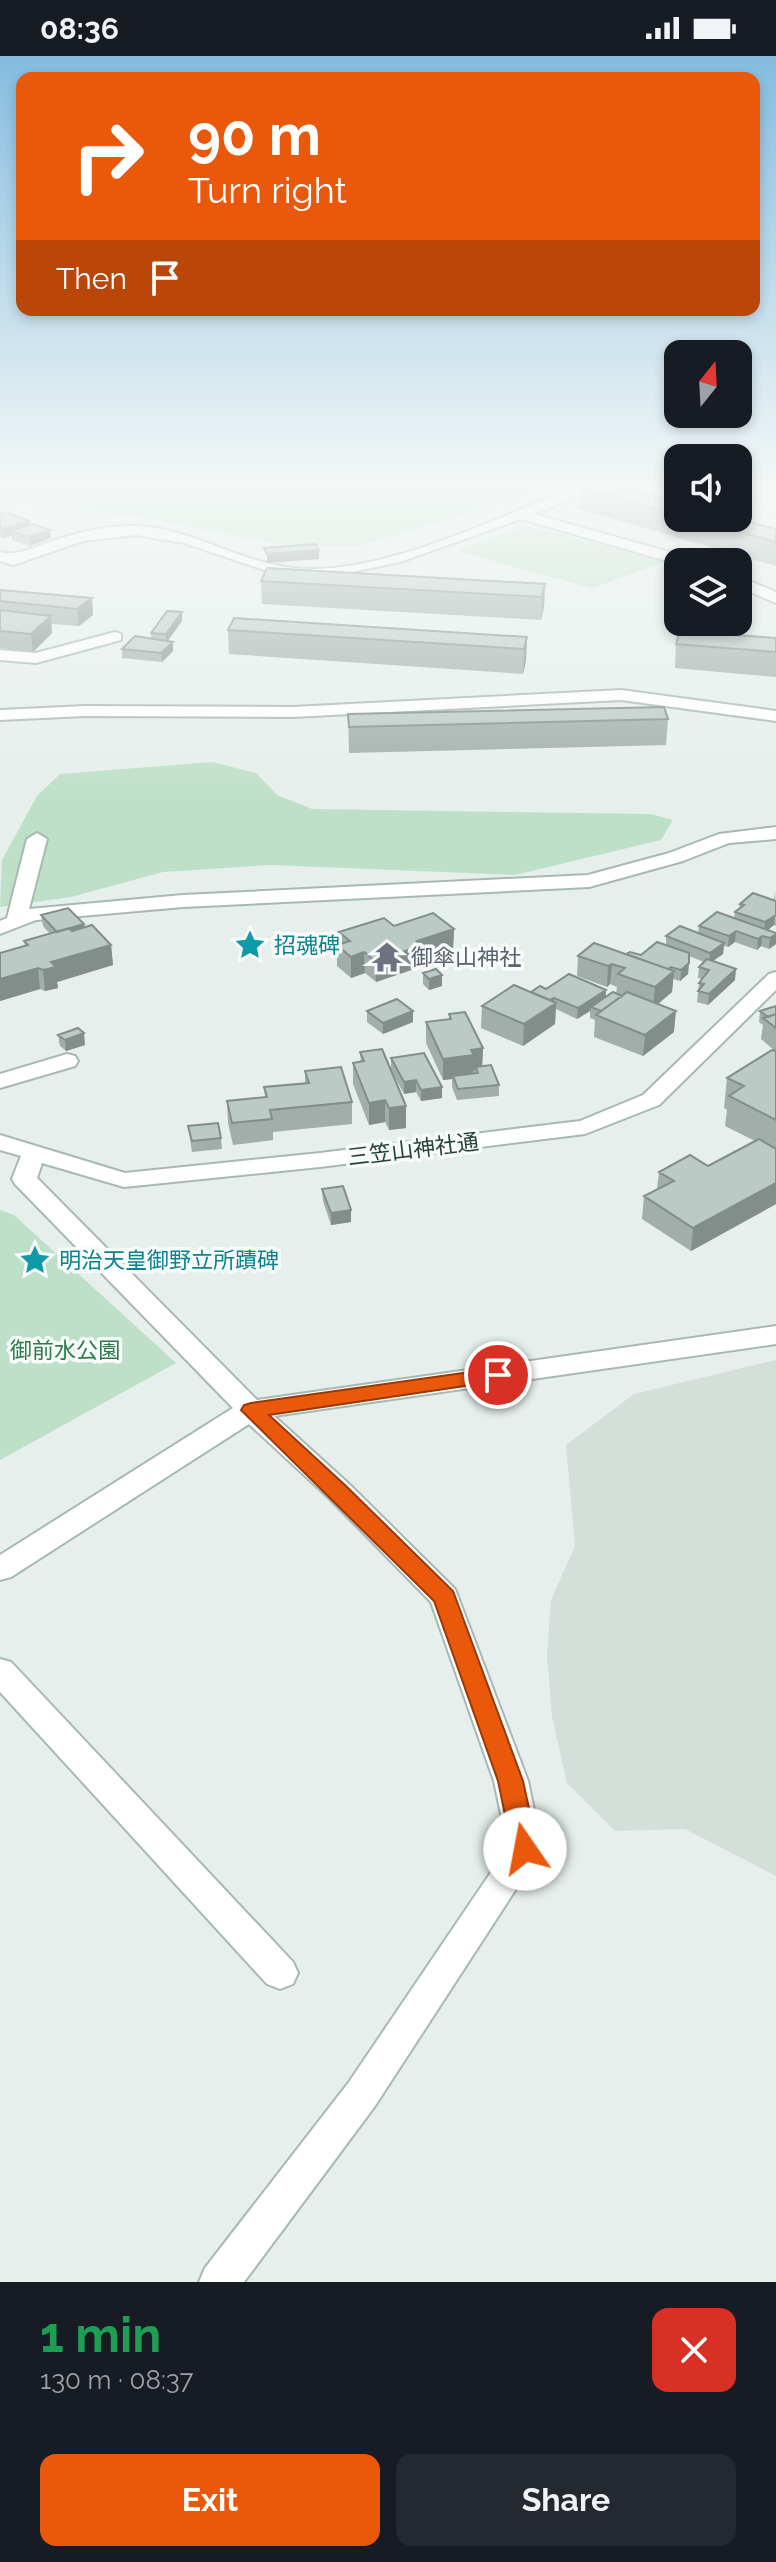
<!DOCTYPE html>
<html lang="en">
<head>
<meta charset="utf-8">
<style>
  :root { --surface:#171b24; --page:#242831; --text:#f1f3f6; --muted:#9ea1a6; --accent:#ea580c }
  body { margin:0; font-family:Raleway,"Noto Sans JP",sans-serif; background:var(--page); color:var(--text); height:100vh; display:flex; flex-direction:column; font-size:30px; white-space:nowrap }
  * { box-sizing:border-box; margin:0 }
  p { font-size:26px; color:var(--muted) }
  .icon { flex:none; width:44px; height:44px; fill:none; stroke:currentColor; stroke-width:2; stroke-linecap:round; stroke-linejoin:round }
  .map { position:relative; height:2226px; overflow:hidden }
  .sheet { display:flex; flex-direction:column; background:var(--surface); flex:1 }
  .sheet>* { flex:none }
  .hud { position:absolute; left:16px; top:16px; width:744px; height:244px; border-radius:16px; box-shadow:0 4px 12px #0003; background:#ea580c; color:#fff; overflow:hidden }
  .needle { width:52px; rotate:18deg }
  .fabs { position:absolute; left:664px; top:284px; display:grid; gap:16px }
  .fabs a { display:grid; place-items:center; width:88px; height:88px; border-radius:16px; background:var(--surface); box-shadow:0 4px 12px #0003; font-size:40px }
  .pin { position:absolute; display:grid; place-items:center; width:68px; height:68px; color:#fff; margin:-34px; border:4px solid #fff; border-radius:50%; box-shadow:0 2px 8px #0007 }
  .me { position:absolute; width:88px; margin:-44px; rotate:348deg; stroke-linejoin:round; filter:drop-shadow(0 0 6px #0008) }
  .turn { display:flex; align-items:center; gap:28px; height:168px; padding:0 40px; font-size:36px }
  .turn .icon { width:104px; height:104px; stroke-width:2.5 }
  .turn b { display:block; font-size:56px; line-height:68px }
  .then { display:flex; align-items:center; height:76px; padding:0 40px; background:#0003; gap:16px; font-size:30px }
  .round { display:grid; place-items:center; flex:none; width:84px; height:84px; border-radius:16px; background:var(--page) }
  .overview { display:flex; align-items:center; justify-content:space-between; height:136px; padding:0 40px }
  h1 { font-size:48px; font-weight:700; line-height:60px; color:#1e9e55 }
  .button { display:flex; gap:16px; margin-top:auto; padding:16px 40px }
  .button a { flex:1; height:92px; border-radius:16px; background:var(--accent); color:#fff; font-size:32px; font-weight:700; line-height:92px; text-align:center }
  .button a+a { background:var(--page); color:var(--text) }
  .status { display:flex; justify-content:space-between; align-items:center; height:56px; padding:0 40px; background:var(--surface); direction:ltr }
  .status svg { height:22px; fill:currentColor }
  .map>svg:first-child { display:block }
  .built { fill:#d4dfda }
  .green { fill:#bfe0c8 }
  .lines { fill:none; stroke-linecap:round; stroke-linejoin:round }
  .street-casing { stroke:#a8b8b2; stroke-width:4 }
  .street { fill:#fff; fill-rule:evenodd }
  .wall { fill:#a1aea9 }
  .shaded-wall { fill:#838d89 }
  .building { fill:#bbcac4; stroke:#838d89; stroke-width:2 }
  .route { fill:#ea580c; stroke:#983908; stroke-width:2 }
  .labels { text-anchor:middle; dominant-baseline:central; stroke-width:7; stroke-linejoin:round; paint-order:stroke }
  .culture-label { font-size:22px; fill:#0d838f; stroke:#f7fbf9; text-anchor:start }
  .worship-label { font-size:22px; fill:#5b616d; stroke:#f7fbf9; text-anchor:start }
  .street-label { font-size:22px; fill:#24423a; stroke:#f7fbf9 }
  .park-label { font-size:22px; fill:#2d7a4b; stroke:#f7fbf9 }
</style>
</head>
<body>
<div class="status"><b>08:36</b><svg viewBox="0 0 49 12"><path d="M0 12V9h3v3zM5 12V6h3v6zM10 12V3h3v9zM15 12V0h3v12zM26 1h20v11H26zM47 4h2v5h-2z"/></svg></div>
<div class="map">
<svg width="776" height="2226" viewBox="0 0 776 2226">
  <rect width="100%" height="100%" fill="#e6efeb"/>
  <path class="built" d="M776 1304V1820L685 1773 615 1775 567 1727 552 1661 547 1600 551 1544 575 1490 566 1389 634 1338Z"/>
  <path class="green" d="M0 430H542L537 437 358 490 283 489 145 462 52 450 22 447 0 452Z
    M526 470 668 505 592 532 456 495Z
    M212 706 256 717 277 739 312 753 651 758 673 764 661 784 515 819 271 809 163 816 71 841 0 851 2 804 37 740 60 718Z
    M0 1154 14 1159 176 1307 0 1404Z"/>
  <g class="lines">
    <g class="street-casing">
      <path id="street" d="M572 430H587L578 440 534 458 694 503 697 506 678 508 521 463 400 506 323 522 276 518 184 487 136 479 83 485 13 509 0 505V496C20 501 38 489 58 483 83 475 109 469 136 470 192 472 240 507 294 512 376 521 493 464 568 434Z
        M738 430H776V437L738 434Z
        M738 520 776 536V547L738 531Z
        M115 576 121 578V584L36 607 0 604V594L36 597Z
        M621 634 776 655V665L621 644 293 661 85 660 0 664V654L85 650 293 651Z
        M776 771V783L729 787 683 805 589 831 183 851 36 864 0 878V865L7 862 27 783 37 777 47 783 29 853 183 839 588 819 669 797 719 778Z
        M776 916V934L659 1049 585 1078 320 1111 124 1131 42 1107 37 1122 257 1344 776 1270V1288L274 1360 349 1428 455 1533 528 1725 542 1793 375 2050 244 2226H199L205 2212 349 2026 508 1791 494 1725 431 1546 329 1442 249 1368 11 1521 0 1524V1499L233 1352 15 1128 12 1123 21 1100 0 1094V1079L125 1117 320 1097 580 1065 643 1039 769 918Z
        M67 998 75 1000 78 1005 75 1010 0 1032V1018Z
        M0 1603 11 1606 293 1906 298 1917 293 1928 280 1933 267 1928 0 1636Z"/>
    </g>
    <use href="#street" class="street"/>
  </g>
  <path class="wall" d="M581 431 678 446V462H735L776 473V510L579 453Z
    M0 458 29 469 50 474 51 482 30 490 12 484V479L4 482 0 481Z
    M261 525 545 528 544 551 541 564 262 548Z
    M0 534 92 542 93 559 79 570 51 568 52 577 33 596 0 592Z
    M182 565 168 585 173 595 162 606 122 602V593L151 583V577Z
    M228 574 527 581 526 605 523 618 229 598Z
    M776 582V621L675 612 676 588Z
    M348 658 668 663 666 689 349 697Z
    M775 835 776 870 774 869 768 874 776 877V888L769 893 761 890 757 894 735 886 728 891 724 890 723 898 712 905 735 924 708 949 697 946 699 927 702 923 698 922 699 911 704 906 689 900 688 918 680 925 673 923 672 936 658 948 674 976 643 1000 594 981 595 964 590 962V955L577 963 556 953 555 968 523 990 481 972 482 950 531 936 546 933 606 934V941L616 938 617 931 610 928 607 931 577 920 578 900 626 898 641 899 666 889V880L698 877 699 870 734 862 735 856 739 853 740 848 774 844Z
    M41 859 84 872 111 889 113 909 57 926 58 932 45 935 40 933 0 945V896H4L25 890 24 885 50 878 43 870Z
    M394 870 454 873 453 893 423 903V910L376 926 365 917 351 922 337 910V889L339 888V876Z
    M423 917 442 930 429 934 423 928Z
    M776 950V1148L691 1195 642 1163 644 1140 657 1133 659 1116 708 1110 755 1085 725 1070 727 1054 724 1052 727 1022 775 995 761 983 763 969 759 966 760 955Z
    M367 955 413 966 383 978 367 966Z
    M449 958 483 992 482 1010 499 1029V1040L457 1044 452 1031V1023L443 1024 426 987V966L449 963Z
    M58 979 85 989 66 995 60 990Z
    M360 996 406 1050V1072L389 1074 385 1066 369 1069 353 1028V1007L361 1006Z
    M391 1002 442 1031V1042L421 1045 416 1036 404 1038 391 1014Z
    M305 1015 352 1046V1068L273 1076V1084L233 1089 228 1067 227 1045 265 1041 264 1031 305 1027Z
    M188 1070 221 1082 222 1093 192 1096Z
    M322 1133 351 1166 331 1169 323 1145Z"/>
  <path class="shaded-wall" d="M29 465 30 473 11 475 12 479 4 482 3 473Z
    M50 474 51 482 30 490 29 481Z
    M319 494V503L267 507V498Z
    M545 528 544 551 541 564 542 541Z
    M92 542 93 559 79 570 77 553Z
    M182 556V565L166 587V578Z
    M51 560 52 577 33 596 31 578Z
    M527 581 526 605 523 618 524 593Z
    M173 586V595L162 606 161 597Z
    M775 859 774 869 764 877 765 866Z
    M84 868 85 879 57 876Z
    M454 873 453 893 423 903V910L376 926 375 905 417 885Z
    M736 875 735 886 728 891 729 880Z
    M776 878V888L769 893 770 882Z
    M762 880 761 890 757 894 758 883Z
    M724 887 723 898 709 908 710 897Z
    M111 889 113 909 57 926 58 932 45 935 43 914 51 906Z
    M364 896 365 917 351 922V901Z
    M689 907 688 918 680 925 681 914Z
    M612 908 610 928 607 931 608 910Z
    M671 911 670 918 674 915 672 936 653 952 655 931 664 916Z
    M38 912 40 933 0 945V923Z
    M736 913 735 924 708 949 709 938Z
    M442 919V930L429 934V923Z
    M606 934 605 945 591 951 590 955 577 963 578 952Z
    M554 942V948L556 947 555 968 523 990 524 968 548 945Z
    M413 955V966L383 978V967Z
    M676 955 674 976 643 1000 645 979Z
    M84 977 85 989 66 995 65 984Z
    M483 992 482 1014 476 1011V1014L473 1015V1020H453L452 1023 443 1024V1003L471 994Z
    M416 1024V1036L404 1038V1026Z
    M442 1031V1042L421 1045V1034Z
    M385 1044V1066L369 1069V1047Z
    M406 1050V1072L389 1074V1052Z
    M776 1127V1148L691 1195 693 1172Z
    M351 1154V1166L331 1169V1157Z"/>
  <path class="building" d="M584 430H618L678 446V459L581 431Z
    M6 456 29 465 3 473 0 472V458Z
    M690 462H735L776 473V486Z
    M32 468 50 474 29 481 11 475Z
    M316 488 319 494 267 498 264 492Z
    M267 512 545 528 542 541 261 525Z
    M0 534 92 542 77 553 0 545Z
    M0 554 51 560 31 578 0 575Z
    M167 555 182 556 166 578 151 577Z
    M234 562 527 581 524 593 228 574Z
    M680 575 776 582V596L676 588Z
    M135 580 173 586 161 597 122 593Z
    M664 651 668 663 349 671 348 658Z
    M753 837 776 845V859L765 866 735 856 744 849 740 848Z
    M68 852 84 868 57 876 41 859Z
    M717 856 776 877V878L770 882 762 880 758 883 736 875 729 880 699 870Z
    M433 857 454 873 417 885 423 889 375 905 364 896 351 901 337 889 350 885 339 876 384 862 394 870Z
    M92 869 111 889 51 906 56 911 43 914 38 912 0 923V897L28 889 24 885 69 872 72 875Z
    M680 870 724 887 710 897 666 880Z
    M657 886 689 897V907L681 914 671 911 668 913 626 898 630 896 641 899Z
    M594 887 674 915 655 931 618 918 625 912 612 908 608 910 578 900Z
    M707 903 736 913 709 938 698 935 704 928 699 927 709 914 699 911Z
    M436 913 442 919 429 923 423 917Z
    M569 918 606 934 578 952 554 942 550 944 531 936 540 930 546 933Z
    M514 929 556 947 524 968 482 950Z
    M613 936 622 940 601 955 591 951Z
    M627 936 676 955 645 979 596 959Z
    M397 943 413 955 383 967 367 955Z
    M776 950V958L768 961 760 955Z
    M465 956 483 992 471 994 474 999 443 1003 426 966 451 963 449 958Z
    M776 958V972L763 962Z
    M78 972 84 977 65 984 58 979Z
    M382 993 406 1050 389 1052 385 1044 369 1047 353 1007 364 1005 360 996Z
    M772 994 776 995V1064L729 1040 744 1030 727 1022Z
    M424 997 442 1031 421 1034 416 1024 404 1026 391 1002Z
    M491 1009 499 1029 458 1033 453 1020 478 1017 476 1011Z
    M341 1011 352 1046 270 1054 272 1063 232 1067 227 1045 267 1041 264 1031 309 1027 305 1015Z
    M218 1067 221 1082 192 1085 188 1070Z
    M759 1083 776 1093V1127L693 1172 644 1140 674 1125 659 1116 690 1099 708 1110Z
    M343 1130 351 1154 331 1157 322 1133Z"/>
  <linearGradient id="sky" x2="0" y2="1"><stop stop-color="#84bce0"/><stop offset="0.58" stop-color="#f4f8f6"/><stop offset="1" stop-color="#f4f8f6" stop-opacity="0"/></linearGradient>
  <rect width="776" height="741" fill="url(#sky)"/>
  <path class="route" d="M498 1312 505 1314 508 1319 505 1324 269 1359 346 1430 453 1535 523 1725 538 1793 534 1801 525 1804 516 1801 512 1793 498 1725 434 1545 241 1354 244 1349 251 1347Z"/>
  <defs>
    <g id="sight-bare" transform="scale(2.4)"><path d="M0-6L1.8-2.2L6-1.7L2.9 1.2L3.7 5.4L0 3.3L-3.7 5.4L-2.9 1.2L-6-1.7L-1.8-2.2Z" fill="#0f9aa8" stroke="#f7fbf9" stroke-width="2.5" paint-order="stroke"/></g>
    <g id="temple-bare" transform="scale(2.4)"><path d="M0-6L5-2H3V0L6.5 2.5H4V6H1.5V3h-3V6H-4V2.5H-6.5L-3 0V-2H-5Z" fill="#6b7280" stroke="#f7fbf9" stroke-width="2.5" paint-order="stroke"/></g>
  </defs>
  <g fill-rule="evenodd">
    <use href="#sight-bare" x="250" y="889"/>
    <use href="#temple-bare" x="387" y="901"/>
    <use href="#sight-bare" x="35" y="1204"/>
  </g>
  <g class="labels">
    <g class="culture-label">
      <text x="274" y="889">招魂碑</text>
      <text x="59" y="1204">明治天皇御野立所蹟碑</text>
    </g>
    <g class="worship-label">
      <text x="411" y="901">御傘山神社</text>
    </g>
    <g class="street-label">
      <text transform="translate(413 1093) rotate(-7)">三笠山神社通</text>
    </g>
    <g class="park-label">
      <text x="65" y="1294">御前水公園</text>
    </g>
  </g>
</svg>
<div class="fabs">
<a><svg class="needle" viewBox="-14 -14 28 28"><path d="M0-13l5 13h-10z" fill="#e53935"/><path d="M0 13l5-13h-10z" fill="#9ea1a6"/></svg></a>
<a><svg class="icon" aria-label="sound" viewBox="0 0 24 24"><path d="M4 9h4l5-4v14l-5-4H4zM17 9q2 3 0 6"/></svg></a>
<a><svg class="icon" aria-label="layers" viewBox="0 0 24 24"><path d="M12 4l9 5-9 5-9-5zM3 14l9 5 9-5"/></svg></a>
</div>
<div class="pin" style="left:498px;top:1319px;background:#d93025"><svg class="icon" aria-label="arrive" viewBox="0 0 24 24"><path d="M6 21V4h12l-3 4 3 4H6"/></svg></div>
<svg class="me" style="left:525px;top:1793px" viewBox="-20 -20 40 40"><circle r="19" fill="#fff"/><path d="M0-13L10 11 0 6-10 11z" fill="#ea580c"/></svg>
<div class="hud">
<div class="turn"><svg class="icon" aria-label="right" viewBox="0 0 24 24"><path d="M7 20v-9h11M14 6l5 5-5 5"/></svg><div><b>90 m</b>Turn right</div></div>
<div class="then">Then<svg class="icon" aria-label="arrive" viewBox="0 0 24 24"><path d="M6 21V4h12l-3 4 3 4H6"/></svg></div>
</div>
</div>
<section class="sheet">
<div class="overview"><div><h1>1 min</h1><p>130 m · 08:37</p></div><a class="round" style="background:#d93025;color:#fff"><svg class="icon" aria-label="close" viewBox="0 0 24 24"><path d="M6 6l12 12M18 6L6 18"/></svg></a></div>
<div class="button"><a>Exit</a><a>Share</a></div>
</section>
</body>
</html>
